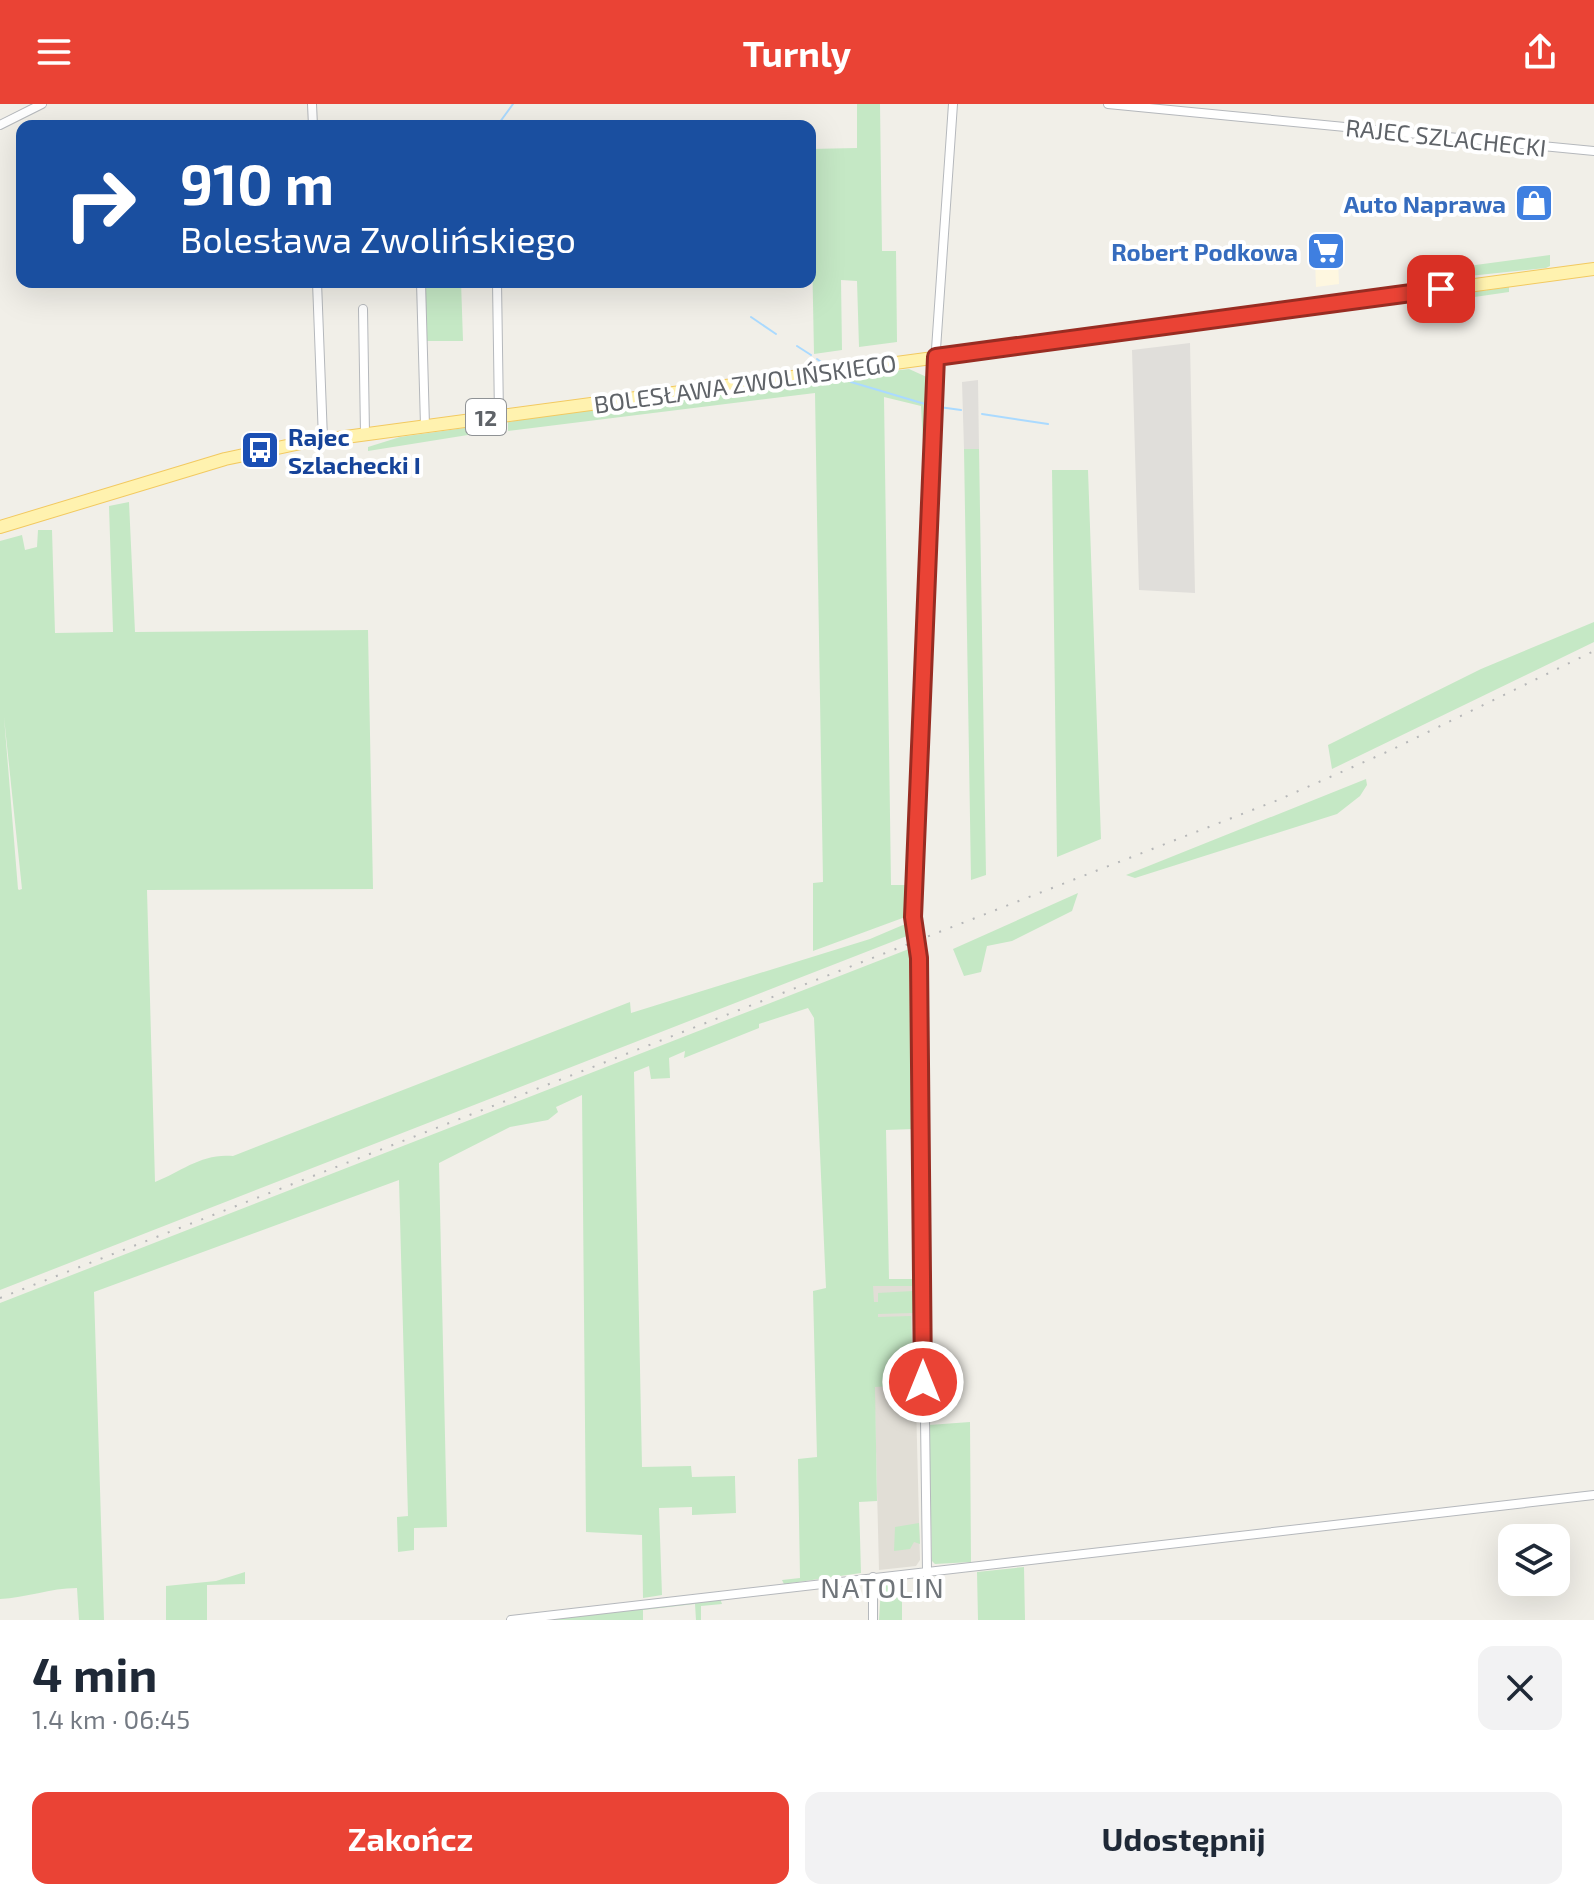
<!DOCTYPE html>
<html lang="pl">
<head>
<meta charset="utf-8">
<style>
  :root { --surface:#fff; --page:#f2f2f3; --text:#1f2937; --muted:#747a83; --accent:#ea4335 }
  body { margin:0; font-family:"Exo 2",sans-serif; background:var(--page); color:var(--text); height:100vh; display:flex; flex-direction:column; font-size:30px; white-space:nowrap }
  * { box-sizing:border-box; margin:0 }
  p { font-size:26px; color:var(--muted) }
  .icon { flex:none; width:44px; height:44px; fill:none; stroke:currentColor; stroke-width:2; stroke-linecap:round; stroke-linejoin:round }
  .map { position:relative; height:1516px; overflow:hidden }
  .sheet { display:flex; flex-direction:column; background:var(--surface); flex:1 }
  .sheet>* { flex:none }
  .guide { position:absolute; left:16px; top:16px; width:800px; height:168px; border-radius:16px; box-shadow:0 8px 32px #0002; background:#1a4fa0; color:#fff; overflow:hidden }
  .fabs { position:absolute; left:1498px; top:1420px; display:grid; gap:16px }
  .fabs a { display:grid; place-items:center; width:72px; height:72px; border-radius:16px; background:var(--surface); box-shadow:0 8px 32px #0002; font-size:40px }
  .pin { position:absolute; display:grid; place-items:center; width:68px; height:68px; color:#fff; margin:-34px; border-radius:16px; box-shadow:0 4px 12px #0006 }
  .me { position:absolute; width:88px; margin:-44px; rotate:0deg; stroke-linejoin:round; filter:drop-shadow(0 0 6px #0008) }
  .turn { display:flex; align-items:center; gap:28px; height:168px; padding:0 32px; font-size:36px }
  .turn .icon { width:104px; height:104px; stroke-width:2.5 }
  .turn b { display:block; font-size:56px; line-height:68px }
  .round { display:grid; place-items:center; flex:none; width:84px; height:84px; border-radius:16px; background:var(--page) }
  .head { display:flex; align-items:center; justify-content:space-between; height:136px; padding:0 32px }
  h1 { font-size:48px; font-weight:700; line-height:60px }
  .button { display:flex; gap:16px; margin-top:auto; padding:16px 32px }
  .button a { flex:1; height:92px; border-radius:16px; background:var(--accent); color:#fff; font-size:32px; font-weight:700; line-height:92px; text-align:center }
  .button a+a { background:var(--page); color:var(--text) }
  header { display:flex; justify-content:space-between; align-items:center; height:104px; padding:0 32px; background:var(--accent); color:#fff; font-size:36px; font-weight:700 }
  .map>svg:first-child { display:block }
  .commercial { fill:#fef7e0 }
  .industrial { fill:#e0deda }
  .education { fill:#e1ded6 }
  .green { fill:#c5e8c5; fill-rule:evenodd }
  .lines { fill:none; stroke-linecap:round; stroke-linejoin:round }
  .stream { stroke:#aadaff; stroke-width:2 }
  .minor-casing { stroke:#b5b8bc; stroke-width:10 }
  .primary-casing { stroke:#f2c960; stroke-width:14 }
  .minor { stroke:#fff; stroke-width:8 }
  .primary { stroke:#fff2af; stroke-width:12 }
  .rail { stroke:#b6b7b8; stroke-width:2; stroke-dasharray:2 10; stroke-linecap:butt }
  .route-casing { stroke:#982c22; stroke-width:20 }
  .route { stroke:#ea4335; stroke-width:14 }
  .labels { text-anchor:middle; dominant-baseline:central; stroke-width:8; stroke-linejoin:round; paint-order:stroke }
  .shield { fill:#fff; stroke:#8f9295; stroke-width:2 }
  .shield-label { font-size:22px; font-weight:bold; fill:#5f6368 }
  .street-label { font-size:24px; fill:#5f6368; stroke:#fff }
  .shop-label { font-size:24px; font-weight:bold; fill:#366cbe; stroke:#fff; text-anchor:end }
  .transit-label { font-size:24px; font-weight:bold; fill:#164399; stroke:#fff; text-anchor:start }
  .quarter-label { font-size:28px; letter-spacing:2px; fill:#70757a; stroke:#fff }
</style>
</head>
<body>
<header><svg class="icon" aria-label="menu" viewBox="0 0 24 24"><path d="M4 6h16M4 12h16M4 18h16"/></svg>Turnly<svg class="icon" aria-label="share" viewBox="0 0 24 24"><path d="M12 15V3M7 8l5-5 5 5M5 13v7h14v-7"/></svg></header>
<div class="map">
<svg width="1594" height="1516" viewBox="0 0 1594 1516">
  <rect width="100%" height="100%" fill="#f1efe8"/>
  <path class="commercial" d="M1323 152 1338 154 1339 180 1316 183 1315 156Z"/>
  <path class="industrial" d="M1190 239 1195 489 1139 486 1132 246Z
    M978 276 979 345H964L962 278Z"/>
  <path class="education" d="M913 1181 920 1456 916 1462 879 1466 872 1182Z"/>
  <path class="green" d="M857 0H880L882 147H896L897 238 859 243 857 177 841 176 842 246 814 250 810 45 857 44Z
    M1550 151V162L1546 164 1450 174 1453 164Z
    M425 178H461L463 237H427Z
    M1509 183V188L1440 198 1439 193Z
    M909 265 929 274 924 357 921 302 884 293 891 781H909L908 812 813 847V779L823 778 815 289 508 327V318L618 300Z
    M500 319 499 326 368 347V343L400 333Z
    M964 345H979L986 771 971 776Z
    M1052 366H1088L1101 735 1057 753Z
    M129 398 135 528 368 526 373 785 147 786 155 1078C182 1067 202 1049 233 1052L630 898 631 909 870 835 910 818 912 830 0 1186V437L22 431 25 446 37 443 38 426H52L55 529 113 528 109 402ZM4 613 22 785 19 786 18 785Z
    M1594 518V538L1332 665 1328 641 1481 565Z
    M1366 675 1367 681 1360 692 1337 710 1135 774 1126 771Z
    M1078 789 1072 807 1012 837 987 842 981 868 964 872 953 845Z
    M914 843V1025L886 1026 889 1175H915V1122H918L920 1274 915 1276 913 1209 878 1210V1213L911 1212 913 1281 875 1283 877 1397 859 1398 861 1469 784 1480 782 1476 800 1474 798 1355 817 1353 813 1187 826 1184 814 914 808 904 759 920V924L684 954 685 947 669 954 670 974 651 975 649 962 634 968 642 1363 691 1362 692 1373 735 1372V1375L736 1409 692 1411V1403L659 1404 662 1491 643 1494 642 1431 586 1428 582 991 556 1003 558 1008 548 1016 510 1023 439 1059 447 1423 414 1424V1446L398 1448 397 1413 408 1412 399 1076 94 1188 104 1516H79L77 1484C50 1484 26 1494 0 1495V1199ZM873 1182H913V1187L878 1189V1198H874Z
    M970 1318 971 1458 935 1460 932 1457 929 1321Z
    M919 1419 920 1440 914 1438 910 1445 894 1447 895 1423Z
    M1024 1463 1025 1516H978L977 1468Z
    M245 1468V1480L207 1481V1516H166V1482L216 1477Z
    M902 1477V1516H879L881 1484 888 1478Z
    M720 1494 722 1500 701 1502V1516H696L695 1500 643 1506V1516H533Z"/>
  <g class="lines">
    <path class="stream" d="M497 22 513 0
      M699 178 704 182
      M751 213 776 230
      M797 242 811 251
      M817 255 821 258
      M851 278 925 300
      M939 303 961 306
      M982 310 1048 320"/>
    <g class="minor-casing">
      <path id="minor" d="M312 0 313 22
        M1108 0 1594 47
        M0 21 42 0
        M317 178 323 335
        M421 178 425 322
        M497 178 499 312
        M363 205 365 330
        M927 1467 919 854 913 813 934 274 953 0
        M873 1473V1516
        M511 1516 1594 1391"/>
    </g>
    <g class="primary-casing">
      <path id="primary" d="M0 423 225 355 301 339 1594 165"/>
    </g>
    <use href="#minor" class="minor"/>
    <use href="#primary" class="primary"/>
    <path class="rail" d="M0 1194 1278 696 1389 647 1594 547"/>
  </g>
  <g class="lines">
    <g class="route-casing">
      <path id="route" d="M923 1278 919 854 913 813 936 253 1441 185"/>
    </g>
    <use href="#route" class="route"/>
  </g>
  <defs>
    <g id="shop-square" transform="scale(2)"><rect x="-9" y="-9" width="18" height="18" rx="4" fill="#3f7fe0" stroke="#fff"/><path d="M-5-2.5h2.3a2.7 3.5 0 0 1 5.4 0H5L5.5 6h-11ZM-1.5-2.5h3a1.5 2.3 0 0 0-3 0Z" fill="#fff"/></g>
    <g id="supermarket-square" transform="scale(2)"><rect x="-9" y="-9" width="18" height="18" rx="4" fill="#3f7fe0" stroke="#fff"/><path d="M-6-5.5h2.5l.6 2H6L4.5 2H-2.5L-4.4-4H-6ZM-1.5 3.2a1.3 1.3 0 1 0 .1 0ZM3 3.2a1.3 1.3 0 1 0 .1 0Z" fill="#fff"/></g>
    <g id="bus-square" transform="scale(2)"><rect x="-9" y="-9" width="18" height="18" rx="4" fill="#1a4fb4" stroke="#fff"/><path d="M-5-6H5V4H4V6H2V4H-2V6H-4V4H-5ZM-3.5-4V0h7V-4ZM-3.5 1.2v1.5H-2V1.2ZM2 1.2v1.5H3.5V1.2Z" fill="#fff"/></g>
  </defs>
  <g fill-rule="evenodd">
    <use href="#shop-square" x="1534" y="99"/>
    <use href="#supermarket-square" x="1326" y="147"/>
    <use href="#bus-square" x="260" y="346"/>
  </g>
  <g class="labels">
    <rect class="shield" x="466" y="295" width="40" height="36" rx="6"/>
    <g class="shield-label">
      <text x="486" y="313">12</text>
    </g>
    <g class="street-label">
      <text transform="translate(1446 33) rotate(6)">RAJEC SZLACHECKI</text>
      <text transform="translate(745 279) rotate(-8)">BOLESŁAWA ZWOLIŃSKIEGO</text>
    </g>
    <g class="shop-label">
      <text x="1506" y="99">Auto Naprawa</text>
      <text x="1298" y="147">Robert Podkowa</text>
    </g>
    <g class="transit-label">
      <text x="288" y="332">Rajec<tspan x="288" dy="28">Szlachecki I</tspan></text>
    </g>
    <g class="quarter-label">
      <text x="883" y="1483">NATOLIN</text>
    </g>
  </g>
</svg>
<div class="fabs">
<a><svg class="icon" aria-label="layers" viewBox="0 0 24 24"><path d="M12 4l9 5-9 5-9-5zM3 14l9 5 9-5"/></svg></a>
</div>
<div class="pin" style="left:1441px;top:185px;background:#d93025"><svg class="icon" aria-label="arrive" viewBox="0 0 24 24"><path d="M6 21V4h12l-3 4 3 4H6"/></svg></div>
<svg class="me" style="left:923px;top:1278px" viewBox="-20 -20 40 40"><circle r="17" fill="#ea4335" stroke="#fff" stroke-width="3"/><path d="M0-11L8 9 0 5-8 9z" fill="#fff"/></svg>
<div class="guide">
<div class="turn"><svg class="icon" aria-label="right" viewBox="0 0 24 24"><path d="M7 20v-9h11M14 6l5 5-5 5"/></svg><div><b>910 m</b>Bolesława Zwolińskiego</div></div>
</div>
</div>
<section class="sheet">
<div class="head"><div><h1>4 min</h1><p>1.4 km · 06:45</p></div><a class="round"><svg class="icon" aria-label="close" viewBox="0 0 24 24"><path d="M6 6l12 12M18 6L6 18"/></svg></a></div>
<div class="button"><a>Zakończ</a><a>Udostępnij</a></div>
</section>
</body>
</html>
